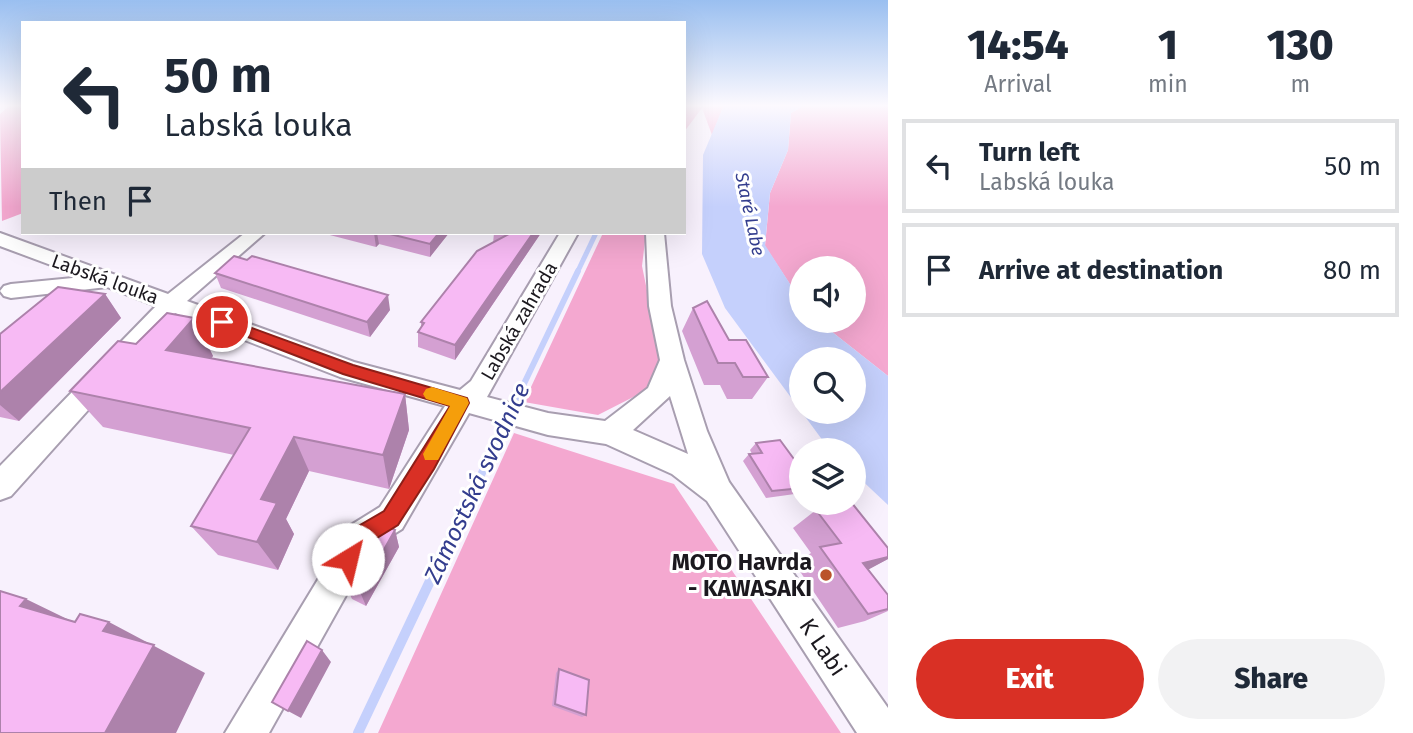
<!DOCTYPE html>
<html lang="en">
<head>
<meta charset="utf-8">
<style>
  :root { --surface:#fff; --page:#f2f2f3; --text:#1f2937; --muted:#747a83; --line:#e0e1e3; --accent:#d93025 }
  body { margin:0; font-family:"Fira Sans",sans-serif; background:var(--page); color:var(--text); height:100vh; display:flex; flex-direction:column; font-size:26px; white-space:nowrap }
  * { box-sizing:border-box; margin:0 }
  p { font-size:23px; color:var(--muted) }
  .icon { flex:none; width:38px; height:38px; fill:none; stroke:currentColor; stroke-width:2; stroke-linecap:round; stroke-linejoin:round }
  .map { position:relative; flex:1; overflow:hidden }
  .drawer { display:flex; flex-direction:column; background:var(--surface); width:525px }
  .drawer>* { flex:none }
  .guide { position:absolute; left:21px; top:21px; width:665px; height:214px; border-radius:0px; box-shadow:0 7px 28px #0002; background:#fff; color:var(--text); overflow:hidden }
  .fabs { position:absolute; left:789px; top:256px; display:grid; gap:14px }
  .fabs a { display:grid; place-items:center; width:77px; height:77px; border-radius:50%; background:var(--surface); box-shadow:0 7px 28px #0002; font-size:35px }
  .pin { position:absolute; display:grid; place-items:center; width:60px; height:60px; color:#fff; margin:-30px; border:4px solid #fff; border-radius:50%; box-shadow:0 2px 7px #0007 }
  .me { position:absolute; width:77px; margin:-38px; rotate:36deg; stroke-linejoin:round; filter:drop-shadow(0 0 5px #0008) }
  .turn { display:flex; align-items:center; gap:24px; height:147px; padding:0 28px; font-size:32px }
  .turn .icon { width:91px; height:91px; stroke-width:2.5 }
  .turn b { display:block; font-size:49px; line-height:60px }
  .then { display:flex; align-items:center; height:66px; padding:0 28px; background:#0003; gap:14px; font-size:26px }
  .eta { display:flex; justify-content:space-evenly; align-items:center; height:119px; text-align:center }
  .eta b { font-size:42px; font-weight:800; line-height:49px }
  .action { display:flex; gap:14px; margin-top:auto; padding:14px 28px }
  .action a { flex:1; height:80px; border-radius:42px; background:var(--accent); color:#fff; font-size:28px; font-weight:800; line-height:80px; text-align:center }
  .action a+a { background:var(--page); color:var(--text) }
  ul { padding:0; list-style:none }
  li { display:flex; align-items:center; gap:21px; height:94px; margin:0 14px 10px; padding:0 14px; border:4px solid var(--line); border-radius:0px }
  li div { flex:1 }
  li b { display:block; font-size:26px }
  li em { font-style:normal }
  main { display:flex; flex:1; min-height:0 }
  .map>svg:first-child { display:block }
  .green { fill:#f4a8d0 }
  .water { fill:#c5d0fc; fill-rule:evenodd }
  .lines { fill:none; stroke-linecap:round; stroke-linejoin:round }
  .stream-far3 { stroke:#c5d0fc; stroke-width:5 }
  .stream-far2 { stroke:#c5d0fc; stroke-width:6 }
  .stream-far1 { stroke:#c5d0fc; stroke-width:8 }
  .stream { stroke:#c5d0fc; stroke-width:10 }
  .minor-casing { stroke:#a89eb0; stroke-width:4 }
  .minor { fill:#fff; fill-rule:evenodd }
  .wall { fill:#d4a0d2 }
  .shaded-wall { fill:#ad82ab }
  .building { fill:#f7baf4; stroke:#ad82ab; stroke-width:2 }
  .route { fill:#d93025; stroke:#8d1f18; stroke-width:2 }
  .slow { fill:#f59e0b }
  .poi-dot { fill:#ba5329; stroke:#fff; stroke-width:2.5 }
  .labels { text-anchor:middle; dominant-baseline:central; stroke-width:6; stroke-linejoin:round; paint-order:stroke }
  .far-water-label { font-size:18px; font-style:italic; fill:#333d8e; stroke:#fff }
  .street-label { font-size:19px; fill:#1b181e; stroke:#fff }
  .near-poi-label { font-size:23px; font-weight:bold; fill:#1b181e; stroke:#fff; text-anchor:end }
  .near-street-label { font-size:23px; fill:#1b181e; stroke:#fff }
  .near-water-label { font-size:24px; font-style:italic; fill:#333d8e; stroke:#fff }
</style>
</head>
<body>
<main>
<div class="map">
<svg width="888" height="733" viewBox="0 0 888 733">
  <rect width="100%" height="100%" fill="#f8f1fd"/>
  <path class="green" d="M10 105H23V213L2 221 0 114Z
    M684 105 701 107V105H724L712 135 702 108 684 132Z
    M805 105H888V376L817 320H854V268H802L801 301 765 246 770 193 788 150 791 113Z
    M603 233H646L642 266 663 369 647 390 598 415 524 402Z
    M514 433 674 484 841 733H378Z"/>
  <path class="water" d="M724 105H805L791 113 788 150 770 193 765 245 801 301 802 320H817L888 376V505L854 473V450L829 449 725 308 702 254 703 155ZM802 359H854V411H802Z"/>
  <g class="lines">
    <path class="stream-far3" d="M577 273 596 233"/>
    <path class="stream-far2" d="M520 392 578 271"/>
    <path class="stream-far1" d="M449 543 521 390"/>
    <path class="stream" d="M358 733 449 541"/>
    <g class="minor-casing">
      <path id="minor" d="M0 233 168 294 245 233H265L187 301 354 362 460 390 471 381 560 233H578L487 397 548 413 605 421 648 388 660 360 649 306 646 233H664L671 306 684 360 707 431 729 482 888 708V733H857L707 501 672 474 606 444 548 435 469 413 402 529 373 547 269 733H225L351 525 380 507 445 406 340 377 175 313 11 496 0 500V466L156 306 107 287 11 298 4 296 0 291 4 286 11 284 83 277 0 246ZM670 396 688 454 633 430Z"/>
    </g>
    <use href="#minor" class="minor"/>
  </g>
  <path class="wall" d="M322 233H449L430 257 379 244 376 247Z
    M494 233H541L455 360 418 347V332L421 327V322L493 243Z
    M215 273 390 310 370 337 221 288Z
    M105 294 121 318 19 421 0 417V334Z
    M693 308 729 340 768 377 752 399H727L720 385H704L682 331Z
    M194 318 213 356 211 358 405 394 409 430 389 489 309 471 286 519 294 534 278 570 218 555 191 526 234 455 103 427 70 391Z
    M756 443 802 470V493L766 498 743 461 749 454H752L750 450Z
    M816 510 888 548V559L868 569 888 595V611L865 621 838 628 795 564 811 553 793 528Z
    M395 530 399 547 366 606 352 599 345 584Z
    M559 669 586 715 582 717 552 706 556 673Z"/>
  <path class="shaded-wall" d="M374 233H377L379 244 376 247Z
    M439 233H449L430 257V244Z
    M533 233H541L455 360V345Z
    M105 294 121 318 19 421 0 405V392Z
    M388 295 390 310 370 337 367 322Z
    M194 318 213 356 189 387 166 350Z
    M405 394 409 430 389 489 383 455Z
    M294 437 309 471 286 519 294 534 278 570 257 542 261 499Z
    M395 530 399 547 366 606 360 592Z
    M888 557V559L864 572 863 563Z
    M26 599 96 633 20 606Z
    M109 622 205 673 176 733H105L103 631Z
    M322 650 331 662 301 718 288 711Z"/>
  <path class="building" d="M386 233H439L430 244Z
    M504 233H533L455 345 418 332 424 323 421 322 477 251 509 234Z
    M234 256 247 260 252 256 388 295 367 322 215 273Z
    M58 287 105 294 0 392V334Z
    M707 301 729 340H746L768 377H743L735 363H718L693 308Z
    M167 313 194 318 166 350 405 394 383 455 294 437 261 499 277 503 257 542 191 526 250 428 70 391 118 341 136 344Z
    M780 440 802 470V488L772 491 749 454 762 453 756 443Z
    M851 502 888 548V557L863 563 888 595V609L868 614 820 547 841 543 816 510Z
    M383 524 395 530 360 592 345 584 374 529Z
    M0 591 26 599 20 606 75 622 80 614 109 622 103 631 154 645 105 733H0Z
    M307 641 322 650 288 711 272 702Z
    M559 669 589 680 586 715 555 704Z"/>
  <linearGradient id="sky" x2="0" y2="1"><stop stop-color="#9abff0"/><stop offset="0.51" stop-color="#fcf9fe"/><stop offset="1" stop-color="#fcf9fe" stop-opacity="0"/></linearGradient>
  <rect width="888" height="207" fill="url(#sky)"/>
  <path class="route" d="M222 317 353 365 467 398 469 403 434 469 398 525 369 543 356 567 348 570 340 567 337 559 355 528 384 511 450 406 343 374 217 325V318Z"/>
  <path class="slow" d="M432 387 467 398 469 403 438 460H425L423 454 450 406 426 399 423 394 426 389Z"/>
  <circle class="poi-dot" cx="826" cy="575" r="7"/>
  <g class="labels">
    <g class="far-water-label">
      <text transform="translate(750 214) rotate(78)">Staré Labe</text>
    </g>
    <g class="street-label">
      <text transform="translate(105 279) rotate(20)">Labská louka</text>
      <text transform="translate(519 321) rotate(-60)">Labská zahrada</text>
    </g>
    <g class="near-poi-label">
      <text x="812" y="562">MOTO Havrda<tspan x="812" dy="26">- KAWASAKI</tspan></text>
    </g>
    <g class="near-street-label">
      <text transform="translate(823 647) rotate(56)">K Labi</text>
    </g>
    <g class="near-water-label">
      <text transform="translate(477 483) rotate(-65)">Zámostská svodnice</text>
    </g>
  </g>
</svg>
<div class="fabs">
<a><svg class="icon" aria-label="sound" viewBox="0 0 24 24"><path d="M4 9h4l5-4v14l-5-4H4zM17 9q2 3 0 6"/></svg></a>
<a><svg class="icon" aria-label="search" viewBox="0 0 24 24"><circle cx="10" cy="10" r="6"/><path d="M15 15l6 6"/></svg></a>
<a><svg class="icon" aria-label="layers" viewBox="0 0 24 24"><path d="M12 4l9 5-9 5-9-5zM3 14l9 5 9-5"/></svg></a>
</div>
<div class="pin" style="left:222px;top:322px;background:#d93025"><svg class="icon" aria-label="arrive" viewBox="0 0 24 24"><path d="M6 21V4h12l-3 4 3 4H6"/></svg></div>
<svg class="me" style="left:348px;top:559px" viewBox="-20 -20 40 40"><circle r="19" fill="#fff"/><path d="M0-13L10 11 0 6-10 11z" fill="#d93025"/></svg>
<div class="guide">
<div class="turn"><svg class="icon" aria-label="left" viewBox="0 0 24 24"><path d="M17 20v-9H6M10 6l-5 5 5 5"/></svg><div><b>50 m</b>Labská louka</div></div>
<div class="then">Then<svg class="icon" aria-label="arrive" viewBox="0 0 24 24"><path d="M6 21V4h12l-3 4 3 4H6"/></svg></div>
</div>
</div>
<section class="drawer">
<div class="eta">
<div><b>14:54</b><p>Arrival</p></div>
<div><b>1</b><p>min</p></div>
<div><b>130</b><p>m</p></div>
</div>
<ul>
<li><svg class="icon" aria-label="left" viewBox="0 0 24 24"><path d="M17 20v-9H6M10 6l-5 5 5 5"/></svg><div><b>Turn left</b><p>Labská louka</p></div><em>50 m</em></li>
<li><svg class="icon" aria-label="arrive" viewBox="0 0 24 24"><path d="M6 21V4h12l-3 4 3 4H6"/></svg><div><b>Arrive at destination</b></div><em>80 m</em></li>
</ul>
<div class="action"><a>Exit</a><a>Share</a></div>
</section>
</main>
</body>
</html>
